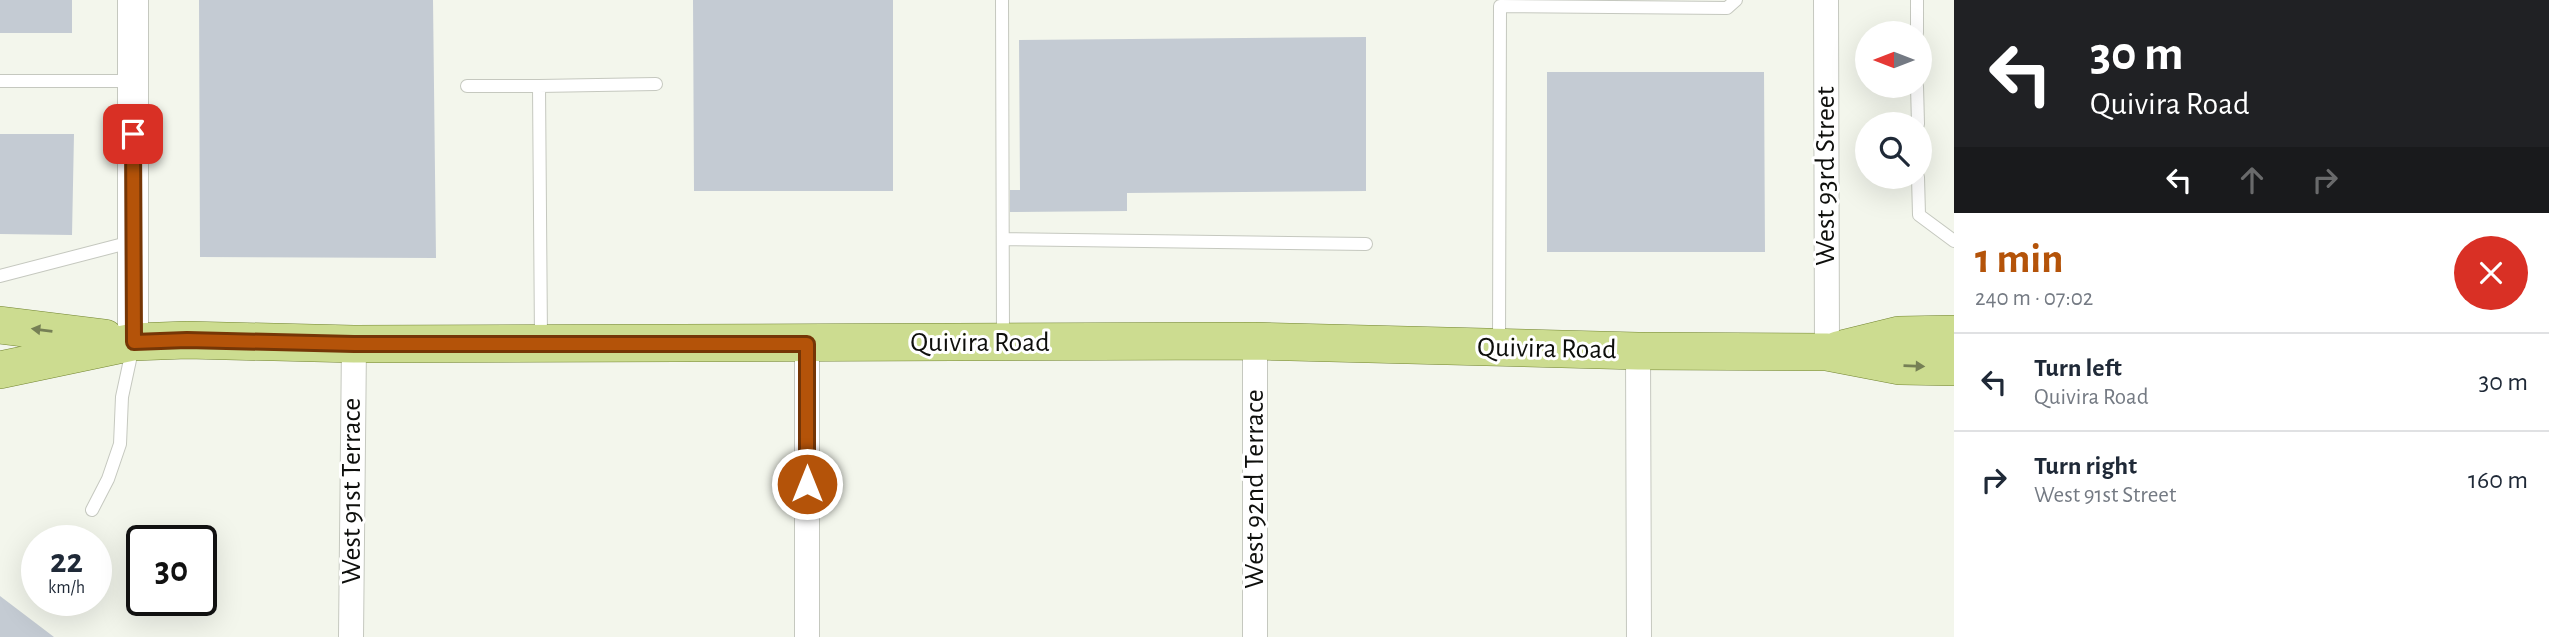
<!DOCTYPE html>
<html lang="en">
<head>
<meta charset="utf-8">
<style>
  :root { --surface:#fff; --page:#f6f6f7; --text:#1f2937; --muted:#747a83; --line:#e0e1e3; --accent:#b45309 }
  body { margin:0; font-family:"Alegreya Sans",sans-serif; background:var(--page); color:var(--text); height:100vh; display:flex; flex-direction:column; font-size:26px; white-space:nowrap }
  * { box-sizing:border-box; margin:0 }
  p { font-size:23px; color:var(--muted) }
  .icon { flex:none; width:38px; height:38px; fill:none; stroke:currentColor; stroke-width:2; stroke-linecap:round; stroke-linejoin:round }
  .map { position:relative; flex:1; overflow:hidden }
  .side { display:flex; flex-direction:column; background:var(--surface); width:595px }
  .side>* { flex:none }
  .guide { background:#202124; color:#fff; overflow:hidden }
  .needle { width:46px; rotate:270deg }
  .buttons { position:absolute; left:1855px; top:21px; display:grid; gap:14px }
  .buttons a { display:grid; place-items:center; width:77px; height:77px; border-radius:50%; background:var(--surface); box-shadow:0 7px 28px #0002; font-size:35px }
  .speed { position:absolute; left:21px; top:525px; display:flex; gap:14px; font-size:35px; font-weight:700; text-align:center }
  .speed>* { display:grid; place-content:center; width:91px; height:91px; border-radius:50%; background:var(--surface); box-shadow:0 7px 28px #0002; line-height:1 }
  .speed small { font-size:18px; font-weight:400 }
  .speed .limit { border:4px solid #111; border-radius:10px; background:#fff; color:#111 }
  .pin { position:absolute; display:grid; place-items:center; width:60px; height:60px; color:#fff; margin:-30px; border-radius:14px; box-shadow:0 4px 10px #0006 }
  .me { position:absolute; width:77px; margin:-38px; rotate:0deg; stroke-linejoin:round; filter:drop-shadow(0 0 5px #0008) }
  .turn { display:flex; align-items:center; gap:24px; height:147px; padding:0 21px; font-size:32px }
  .turn .icon { width:91px; height:91px; stroke-width:2.5 }
  .turn b { display:block; font-size:49px; line-height:60px }
  .lanes { display:flex; align-items:center; height:66px; padding:0 21px; background:#0003; justify-content:center; gap:35px; direction:ltr }
  .lanes .off { opacity:.35 }
  .round { display:grid; place-items:center; flex:none; width:74px; height:74px; border-radius:37px; background:var(--page) }
  .head { display:flex; align-items:center; justify-content:space-between; height:119px; padding:0 21px }
  h1 { font-size:42px; font-weight:600; line-height:52px; color:var(--accent) }
  ul { padding:0; list-style:none }
  li { display:flex; align-items:center; gap:21px; height:98px; padding:0 21px; border-top:2px solid var(--line) }
  li div { flex:1 }
  li b { display:block; font-size:26px }
  li em { font-style:normal }
  main { display:flex; flex:1; min-height:0 }
  .map>svg:first-child { display:block }
  .building { fill:#c4cbd3 }
  .lines { fill:none; stroke-linecap:round; stroke-linejoin:round }
  .service-casing { stroke:#c5c8bf; stroke-width:14 }
  .minor-casing { stroke:#c5c8bf; stroke-width:26 }
  .tertiary-casing { stroke:#c5c8bf; stroke-width:32 }
  .primary-casing { stroke:#738532; stroke-width:38 }
  .service { stroke:#fff; stroke-width:12 }
  .minor { stroke:#fff; stroke-width:24 }
  .tertiary { stroke:#fff; stroke-width:30 }
  .primary { stroke:#ccdc90; stroke-width:37 }
  .oneway { fill:#768055 }
  .route-casing { stroke:#753606; stroke-width:18 }
  .route { stroke:#b45309; stroke-width:12 }
  .labels { text-anchor:middle; dominant-baseline:central; stroke-width:6; stroke-linejoin:round; paint-order:stroke }
  .street-label { font-size:28px; fill:#0e0f0c; stroke:#fff }
</style>
</head>
<body>
<main>
<div class="map">
<svg width="1954" height="637" viewBox="0 0 1954 637">
  <rect width="100%" height="100%" fill="#f3f6ec"/>
  <path class="building" d="M0 0H72V33H0Z
    M199 0H433L436 258 200 257Z
    M693 0H893V191H694Z
    M1366 37V191L1127 193V211L1010 212V190H1020L1019 40Z
    M1547 72H1764L1765 252H1547Z
    M0 134H74L72 235 0 234Z
    M0 596 54 637H0Z"/>
  <g class="lines">
    <g class="service-casing">
      <path id="service" d="M1002 0 1003 339
        M1917 0V33
        M0 81H133
        M467 86H539
        M1917 86 1918 124
        M1918 177 1919 215 1954 241
        M1003 239 1366 244
        M0 276 131 242
        M541 340 539 86 656 84
        M1499 343 1500 6 1727 8 1736 0
        M92 510 108 479 120 444 122 397 133 346"/>
    </g>
    <g class="minor-casing">
      <path id="minor" d="M1826 0 1827 352
        M1255 341V637
        M1638 351 1639 637
        M351 637 354 344
        M807 637V344"/>
    </g>
    <g class="tertiary-casing">
      <path id="tertiary" d="M133 0V342"/>
    </g>
    <g class="primary-casing">
      <path id="primary" d="M0 325 105 338
        M1838 350 1899 335 1954 334
        M0 370 133 342 187 340 354 344 1255 341 1638 351 1827 352 1900 366 1954 367"/>
    </g>
    <use href="#service" class="service"/>
    <use href="#minor" class="minor"/>
    <use href="#tertiary" class="tertiary"/>
    <use href="#primary" class="primary"/>
  </g>
  <defs><path id="oneway-solid" d="M-6-.8H1V-3.2L6.5 0L1 3.2V.8H-6Z" transform="scale(1.75)"/></defs>
  <g class="oneway">
    <use href="#oneway-solid" transform="translate(42 330) rotate(-173)"/>
    <use href="#oneway-solid" transform="translate(1914 366) rotate(2)"/>
  </g>
  <g class="lines">
    <g class="route-casing">
      <path id="route" d="M133 134 134 342 187 340 354 344H807V484"/>
    </g>
    <use href="#route" class="route"/>
  </g>
  <g class="labels">
    <g class="street-label">
      <text transform="translate(1826 176) rotate(-90)">West 93rd Street</text>
      <text x="980" y="343">Quivira Road</text>
      <text transform="translate(1547 349) rotate(1)">Quivira Road</text>
      <text transform="translate(1255 489) rotate(-90)">West 92nd Terrace</text>
      <text transform="translate(352 491) rotate(-90)">West 91st Terrace</text>
    </g>
  </g>
</svg>
<div class="buttons">
<a><svg class="needle" viewBox="-14 -14 28 28"><path d="M0-13l5 13h-10z" fill="#e53935"/><path d="M0 13l5-13h-10z" fill="#747a83"/></svg></a>
<a><svg class="icon" aria-label="search" viewBox="0 0 24 24"><circle cx="10" cy="10" r="6"/><path d="M15 15l6 6"/></svg></a>
</div>
<div class="speed"><div>22<small>km/h</small></div><div class="limit">30</div></div>
<div class="pin" style="left:133px;top:134px;background:#d93025"><svg class="icon" aria-label="arrive" viewBox="0 0 24 24"><path d="M6 21V4h12l-3 4 3 4H6"/></svg></div>
<svg class="me" style="left:807px;top:484px" viewBox="-20 -20 40 40"><circle r="17" fill="#b45309" stroke="#fff" stroke-width="3"/><path d="M0-11L8 9 0 5-8 9z" fill="#fff"/></svg>
</div>
<section class="side">
<div class="guide">
<div class="turn"><svg class="icon" aria-label="left" viewBox="0 0 24 24"><path d="M17 20v-9H6M10 6l-5 5 5 5"/></svg><div><b>30 m</b>Quivira Road</div></div>
<div class="lanes"><svg class="icon" aria-label="left" viewBox="0 0 24 24"><path d="M17 20v-9H6M10 6l-5 5 5 5"/></svg><svg class="icon off" aria-label="ahead" viewBox="0 0 24 24"><path d="M12 20V5M6 11l6-6 6 6"/></svg><svg class="icon off" aria-label="right" viewBox="0 0 24 24"><path d="M7 20v-9h11M14 6l5 5-5 5"/></svg></div>
</div>
<div class="head"><div><h1>1 min</h1><p>240 m · 07:02</p></div><a class="round" style="background:#d93025;color:#fff"><svg class="icon" aria-label="close" viewBox="0 0 24 24"><path d="M6 6l12 12M18 6L6 18"/></svg></a></div>
<ul>
<li><svg class="icon" aria-label="left" viewBox="0 0 24 24"><path d="M17 20v-9H6M10 6l-5 5 5 5"/></svg><div><b>Turn left</b><p>Quivira Road</p></div><em>30 m</em></li>
<li><svg class="icon" aria-label="right" viewBox="0 0 24 24"><path d="M7 20v-9h11M14 6l5 5-5 5"/></svg><div><b>Turn right</b><p>West 91st Street</p></div><em>160 m</em></li>
</ul>
</section>
</main>
</body>
</html>
